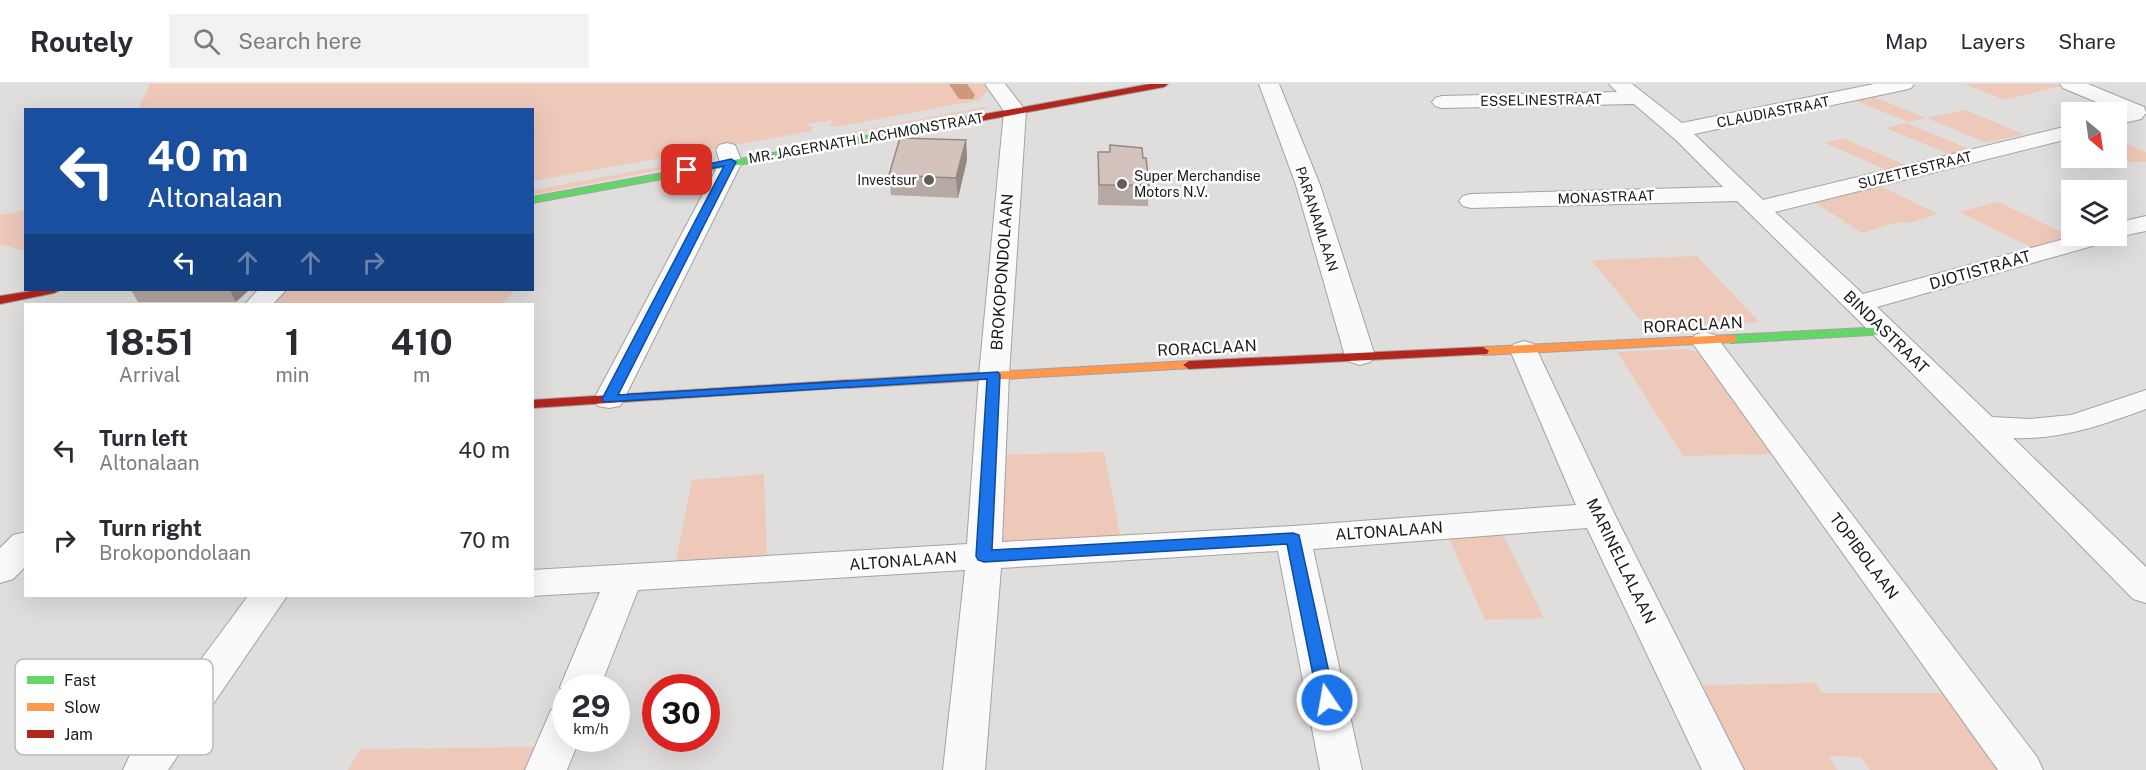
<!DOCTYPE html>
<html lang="en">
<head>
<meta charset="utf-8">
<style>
  :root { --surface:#fff; --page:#f2f2f3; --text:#2b2b33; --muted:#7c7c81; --line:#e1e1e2 }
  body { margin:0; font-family:"Public Sans",sans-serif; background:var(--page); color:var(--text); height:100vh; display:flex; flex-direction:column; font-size:22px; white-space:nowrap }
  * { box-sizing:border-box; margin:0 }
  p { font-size:20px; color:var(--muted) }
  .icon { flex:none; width:33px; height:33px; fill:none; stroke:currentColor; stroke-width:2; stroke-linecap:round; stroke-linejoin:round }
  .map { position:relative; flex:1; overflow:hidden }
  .panel { position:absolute; left:24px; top:219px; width:510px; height:294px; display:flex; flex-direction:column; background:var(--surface); border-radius:0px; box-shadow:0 6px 24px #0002 }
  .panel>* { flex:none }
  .banner { position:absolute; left:24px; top:24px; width:510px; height:183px; border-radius:0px; box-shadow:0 6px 24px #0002; background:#1a4fa0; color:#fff; overflow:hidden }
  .needle { width:39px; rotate:151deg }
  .tools { position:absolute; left:2061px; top:18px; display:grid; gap:12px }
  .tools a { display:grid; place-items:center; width:66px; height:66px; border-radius:0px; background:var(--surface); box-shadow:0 6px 24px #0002; font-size:30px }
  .speed { position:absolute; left:552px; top:590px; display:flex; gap:12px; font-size:30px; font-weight:700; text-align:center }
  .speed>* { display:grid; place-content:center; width:78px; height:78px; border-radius:50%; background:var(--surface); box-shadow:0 6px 24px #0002; line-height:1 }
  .speed small { font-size:15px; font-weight:400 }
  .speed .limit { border:9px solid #d22; background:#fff; color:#111 }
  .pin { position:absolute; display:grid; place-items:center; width:51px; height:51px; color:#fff; margin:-26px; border-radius:12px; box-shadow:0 3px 9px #0006 }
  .me { position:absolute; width:66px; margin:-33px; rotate:348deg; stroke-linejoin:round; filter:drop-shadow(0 0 4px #0008) }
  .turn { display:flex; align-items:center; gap:21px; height:126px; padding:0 24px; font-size:27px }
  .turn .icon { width:78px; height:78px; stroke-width:2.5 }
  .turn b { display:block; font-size:42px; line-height:51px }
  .lanes { display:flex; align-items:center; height:57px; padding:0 24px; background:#0003; justify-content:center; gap:30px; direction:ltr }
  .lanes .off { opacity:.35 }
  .eta { display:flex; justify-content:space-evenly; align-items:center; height:102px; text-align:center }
  .eta b { font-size:36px; font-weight:700; line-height:42px }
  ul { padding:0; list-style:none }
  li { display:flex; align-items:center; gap:18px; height:90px; padding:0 24px }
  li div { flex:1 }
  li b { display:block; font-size:22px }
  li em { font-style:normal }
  header { display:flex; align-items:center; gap:36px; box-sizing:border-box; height:84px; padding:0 30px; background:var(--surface); border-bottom:2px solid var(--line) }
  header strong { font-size:28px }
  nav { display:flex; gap:33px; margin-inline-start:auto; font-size:21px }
  .search { width:420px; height:54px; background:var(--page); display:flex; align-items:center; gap:15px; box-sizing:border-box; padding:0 21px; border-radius:0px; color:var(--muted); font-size:22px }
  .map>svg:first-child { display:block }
  .green { fill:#eec9ba }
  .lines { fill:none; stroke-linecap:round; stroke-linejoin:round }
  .canal { fill:#d1977e; fill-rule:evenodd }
  .street-casing { stroke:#a4a2a2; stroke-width:2 }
  .fast-casing { stroke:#a4a2a2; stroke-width:2 }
  .slow-casing { stroke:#a4a2a2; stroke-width:2 }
  .jam-casing { stroke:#a4a2a2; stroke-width:2 }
  .street { fill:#fafafa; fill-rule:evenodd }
  .fast { fill:#63d668; fill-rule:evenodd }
  .slow { fill:#ff974d; fill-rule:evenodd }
  .jam { fill:#b3261e; fill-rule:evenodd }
  .wall { fill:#b6a8a2 }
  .shaded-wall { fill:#948884 }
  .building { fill:#d4c3bc; stroke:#948884; stroke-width:1.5 }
  .route { fill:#1a73e8; stroke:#114b97; stroke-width:1.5 }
  .poi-dot { fill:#605f5e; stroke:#fff; stroke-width:2 }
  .labels { text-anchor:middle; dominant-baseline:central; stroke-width:5; stroke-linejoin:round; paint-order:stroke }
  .far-street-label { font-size:14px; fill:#1b1a19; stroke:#fff }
  .far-poi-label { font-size:14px; fill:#1b1a19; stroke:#fff; text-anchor:start }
  .street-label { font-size:16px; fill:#1b1a19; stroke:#fff }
  .key { fill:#fff; stroke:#bbbaba; stroke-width:1.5 }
  .key-label { font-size:16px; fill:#1b1a19 }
</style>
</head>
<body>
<header>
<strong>Routely</strong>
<div class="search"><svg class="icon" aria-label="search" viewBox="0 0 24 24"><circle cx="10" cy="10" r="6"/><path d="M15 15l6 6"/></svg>Search here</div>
<nav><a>Map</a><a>Layers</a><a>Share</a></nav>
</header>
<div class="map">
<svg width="2146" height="686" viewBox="0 0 2146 686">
  <rect width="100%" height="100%" fill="#e0dedd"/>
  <path class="green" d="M150 0H987L989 5 979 16 836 43 830 42 833 36 806 40 812 43V47L533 97 532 26H138Z
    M1964 0H2061L2064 1 2005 16Z
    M1869 11 1926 34 1908 38 1852 15Z
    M985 23 990 24 836 52 841 50Z
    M1965 26 2024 50 1986 59 1927 34Z
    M1906 39 1972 66 1951 71 1886 44Z
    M1843 54 1908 82 1889 87 1825 59Z
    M2116 56 2146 68V78H2129L2117 73Z
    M707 74 714 75 533 111V106Z
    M1876 100 1938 130 1909 139 1898 138 1862 149 1811 116Z
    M1998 118 2075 154 2035 165 1959 128Z
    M25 126V167L0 160V131Z
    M1697 172 1759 238 1646 243 1591 176Z
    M283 206H514L503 220H271Z
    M1685 265 1699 268 1775 370 1683 372 1617 268Z
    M1104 368 1121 455 1012 462 998 458 1001 371Z
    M764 390 767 474 675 482 692 396Z
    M1503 451 1544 534 1485 536 1449 454Z
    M1816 599 1822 609H1949L2006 686H1870L1861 673 1829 672 1837 686H1740L1703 601Z
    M541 663 532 686H348L360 665Z"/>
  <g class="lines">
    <path class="canal" d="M949 0H967L975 11 973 15H959Z"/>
    <g class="street-casing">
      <path id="street" d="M985 0H1005L1026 27 1009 291 1002 458 1293 442 1576 421 1510 266 1514 260 1524 257 1534 260 1615 431 1744 686H1702L1587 444 1313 465 1362 686H1320L1278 467 1001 484 985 686H943L965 486 638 506 600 603H566V614L560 603 600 508 532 512H529H532V486L967 460 979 291 1004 27Z
        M1259 0H1279L1320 101 1375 272 1370 278 1360 281 1350 278 1345 272 1296 101Z
        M1609 0H1632L1682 39 1874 0H1914L1911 4 1904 6 1694 50 1763 116 2072 41V54L1775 128 1863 210 2075 152H2116V139L2146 132V147L2112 154 2110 157 1877 223 1992 333 2030 335 2071 331 2146 306V325C2102 341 2061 356 2013 354L2146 483V519L2133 515 1910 287 1737 117 1471 124 1463 122 1459 117 1463 112 1471 110 1723 103 1676 56 1634 20 1442 24 1435 22 1432 18 1435 14 1442 12 1617 8Z
        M2060 0H2088L2144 23 2146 29 2141 35 2116 41V29L2120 28 2063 4Z
        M727 59 735 61 742 78 624 315 620 322 609 324 598 322 594 315 720 78 716 66 719 61Z
        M258 206H286L273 220H245Z
        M1705 248 1715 251 2037 673 2043 686H1998L1691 257 1695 251Z
        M26 448V482L13 495 0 499V464L13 451Z
        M248 512H287L168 686H123L129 673Z
        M566 621V654H580L567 686H525L551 626Z"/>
    </g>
    <g class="fast-casing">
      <path id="fast" d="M969 33 972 34V38L532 119V113Z
        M1885 243 1891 247 1889 250 1731 259 1725 255 1731 251Z"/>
    </g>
    <g class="slow-casing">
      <path id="slow" d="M1731 251 1735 252 1737 255 1735 258 1483 271 1477 267 1483 263Z
        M1189 277 1195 281 1193 284 848 304 842 300 848 296Z"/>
    </g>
    <g class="jam-casing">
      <path id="jam" d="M1150 0H1168L1164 3 969 39 964 36 969 33Z
        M38 206H60L54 209 0 220V212Z
        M1483 263 1489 267 1487 270 1189 285 1183 281 1189 277Z
        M848 296 853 297 854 300 853 303 532 324V316Z"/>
    </g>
    <use href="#street" class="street"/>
    <use href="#fast" class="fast"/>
    <use href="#slow" class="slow"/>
    <use href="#jam" class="jam"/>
  </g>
  <path class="wall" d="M966 56 967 76 958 114 891 111 889 91Z
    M1098 68 1149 101 1148 122 1098 121Z
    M131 206H249L236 218H138Z"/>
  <path class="shaded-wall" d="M966 56 967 76 958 114 956 94Z
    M230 206H249L236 218Z"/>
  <path class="building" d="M900 54 966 56 956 94 889 91Z
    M1110 61 1142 64 1143 74H1146L1149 101H1099L1098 68H1110Z"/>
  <path class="route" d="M731 75 736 78 618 311 998 288 1000 291 992 466 1293 449 1299 451 1335 616 1333 622 1327 624 1320 622 1318 616 1287 460 984 478 978 476 976 472 987 295 604 318 602 315 724 82 687 89 682 86Z"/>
  <g class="poi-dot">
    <circle cx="929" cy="96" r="6"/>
    <circle cx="1122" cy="100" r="6"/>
  </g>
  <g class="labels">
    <g class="far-street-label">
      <text transform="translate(1541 16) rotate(-1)">ESSELINESTRAAT</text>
      <text transform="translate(1773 28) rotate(-11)">CLAUDIASTRAAT</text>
      <text transform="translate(866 54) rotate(-10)">MR. JAGERNATH LACHMONSTRAAT</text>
      <text transform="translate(1915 86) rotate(-14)">SUZETTESTRAAT</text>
      <text transform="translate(1606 113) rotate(-2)">MONASTRAAT</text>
      <text transform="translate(1317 135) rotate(72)">PARANAMLAAN</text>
    </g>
    <g class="far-poi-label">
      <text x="1134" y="92">Super Merchandise<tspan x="1134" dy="16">Motors N.V.</tspan></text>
      <text x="917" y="96" text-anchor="end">Investsur</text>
    </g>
    <g class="street-label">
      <text transform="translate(1980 186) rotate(-16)">DJOTISTRAAT</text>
      <text transform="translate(1002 188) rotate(-86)">BROKOPONDOLAAN</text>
      <text transform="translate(1693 241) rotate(-3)">RORACLAAN</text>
      <text transform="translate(1886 248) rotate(44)">BINDASTRAAT</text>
      <text transform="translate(1207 264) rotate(-3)">RORACLAAN</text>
      <text transform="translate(1389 447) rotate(-4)">ALTONALAAN</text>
      <text transform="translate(1864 472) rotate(53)">TOPIBOLAAN</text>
      <text transform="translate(903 477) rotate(-4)">ALTONALAAN</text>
      <text transform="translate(1621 477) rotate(64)">MARINELLALAAN</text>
    </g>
  </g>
  <rect x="15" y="575" width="198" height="96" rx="9" class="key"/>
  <rect x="27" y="592" width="27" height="8" fill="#63d668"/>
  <rect x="27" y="619" width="27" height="8" fill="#ff974d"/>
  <rect x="27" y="646" width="27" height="8" fill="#b3261e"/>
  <g class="key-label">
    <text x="64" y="602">Fast</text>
    <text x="64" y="629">Slow</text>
    <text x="64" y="656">Jam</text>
  </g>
</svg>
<div class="tools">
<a><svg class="needle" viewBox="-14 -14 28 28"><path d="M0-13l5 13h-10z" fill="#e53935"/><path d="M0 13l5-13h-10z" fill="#7c7c81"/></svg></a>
<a><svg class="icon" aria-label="layers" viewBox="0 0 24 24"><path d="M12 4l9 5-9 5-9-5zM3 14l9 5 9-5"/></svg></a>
</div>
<div class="speed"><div>29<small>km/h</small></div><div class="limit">30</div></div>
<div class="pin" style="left:687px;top:86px;background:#d93025"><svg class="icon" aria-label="arrive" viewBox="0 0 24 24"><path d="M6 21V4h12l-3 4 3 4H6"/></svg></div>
<svg class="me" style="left:1327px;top:616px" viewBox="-20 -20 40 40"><circle r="17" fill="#1a73e8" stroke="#fff" stroke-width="3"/><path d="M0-11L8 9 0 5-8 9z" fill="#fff"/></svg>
<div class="banner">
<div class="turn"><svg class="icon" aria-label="left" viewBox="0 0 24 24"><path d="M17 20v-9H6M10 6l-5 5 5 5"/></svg><div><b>40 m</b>Altonalaan</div></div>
<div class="lanes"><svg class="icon" aria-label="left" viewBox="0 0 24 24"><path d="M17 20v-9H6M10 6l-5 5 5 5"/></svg><svg class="icon off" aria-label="ahead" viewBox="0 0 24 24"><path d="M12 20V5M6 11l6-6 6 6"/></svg><svg class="icon off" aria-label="ahead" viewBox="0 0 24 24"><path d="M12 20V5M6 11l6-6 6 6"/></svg><svg class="icon off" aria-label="right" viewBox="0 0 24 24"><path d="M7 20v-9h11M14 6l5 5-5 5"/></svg></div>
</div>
<section class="panel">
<div class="eta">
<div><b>18:51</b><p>Arrival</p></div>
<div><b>1</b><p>min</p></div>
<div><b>410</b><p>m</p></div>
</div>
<ul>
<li><svg class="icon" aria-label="left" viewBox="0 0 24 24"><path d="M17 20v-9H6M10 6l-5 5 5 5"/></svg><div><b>Turn left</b><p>Altonalaan</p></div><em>40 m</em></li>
<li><svg class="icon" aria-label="right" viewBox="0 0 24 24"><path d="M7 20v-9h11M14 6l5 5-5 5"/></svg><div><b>Turn right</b><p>Brokopondolaan</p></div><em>70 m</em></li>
</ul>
</section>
</div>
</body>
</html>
